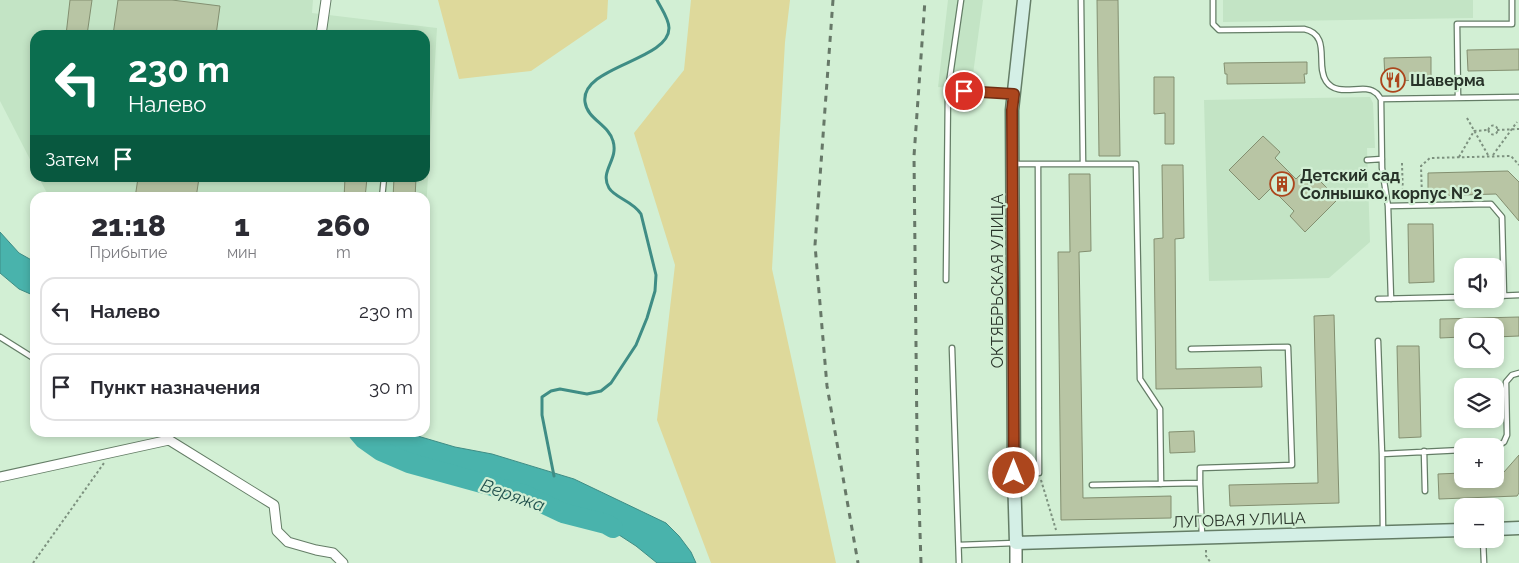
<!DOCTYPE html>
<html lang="ru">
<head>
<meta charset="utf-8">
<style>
  :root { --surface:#fff; --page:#f2f2f3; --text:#2b2b33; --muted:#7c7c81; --line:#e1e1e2 }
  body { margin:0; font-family:Raleway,sans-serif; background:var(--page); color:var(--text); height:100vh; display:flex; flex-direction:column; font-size:19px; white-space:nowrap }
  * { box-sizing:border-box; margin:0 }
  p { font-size:16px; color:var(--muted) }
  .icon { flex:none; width:28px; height:28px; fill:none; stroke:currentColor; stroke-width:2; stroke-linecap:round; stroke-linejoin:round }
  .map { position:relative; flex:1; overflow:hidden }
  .panel { position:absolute; left:30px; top:192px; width:400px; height:245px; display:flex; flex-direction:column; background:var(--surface); border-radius:15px; box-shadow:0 2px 8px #0003 }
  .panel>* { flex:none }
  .banner { position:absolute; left:30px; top:30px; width:400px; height:152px; border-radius:15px; box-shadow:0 2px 8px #0003; background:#0b6e4f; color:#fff; overflow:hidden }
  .controls { position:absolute; left:1454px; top:258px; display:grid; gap:10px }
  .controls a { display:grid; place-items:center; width:50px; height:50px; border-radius:10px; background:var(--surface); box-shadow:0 2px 8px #0003; font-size:25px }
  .pin { position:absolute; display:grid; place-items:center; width:42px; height:42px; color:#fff; margin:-21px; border:2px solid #fff; border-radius:50%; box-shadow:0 1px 5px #0007 }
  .me { position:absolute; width:55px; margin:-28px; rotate:0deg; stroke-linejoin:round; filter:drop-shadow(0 0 4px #0008) }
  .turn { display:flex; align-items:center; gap:18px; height:105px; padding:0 15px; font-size:22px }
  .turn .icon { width:65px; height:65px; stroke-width:2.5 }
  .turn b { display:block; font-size:35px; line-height:42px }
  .then { display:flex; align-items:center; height:48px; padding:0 15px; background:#0003; gap:10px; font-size:19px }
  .eta { display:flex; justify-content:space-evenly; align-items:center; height:85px; text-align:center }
  .eta b { font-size:30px; font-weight:800; line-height:35px }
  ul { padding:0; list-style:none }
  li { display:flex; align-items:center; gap:15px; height:68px; margin:0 10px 8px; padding:0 5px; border:2px solid var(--line); border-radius:15px }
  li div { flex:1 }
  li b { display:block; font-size:19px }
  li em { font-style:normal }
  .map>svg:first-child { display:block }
  .built { fill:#c3e4c5 }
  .green { fill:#ded99b }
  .water { fill:#49b3ac; stroke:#3f8d85 }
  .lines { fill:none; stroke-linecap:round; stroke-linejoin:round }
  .stream { stroke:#3f8d85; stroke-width:3 }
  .river { stroke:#49b3ac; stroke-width:20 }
  .building { fill:#b8c5a4; stroke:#838f70 }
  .service-casing { stroke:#647d66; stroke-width:7 }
  .minor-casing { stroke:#647d66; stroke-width:11 }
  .tertiary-casing { stroke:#647d66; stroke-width:14 }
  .secondary-casing { stroke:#647d66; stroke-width:15 }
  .path { stroke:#7d917f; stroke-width:2; stroke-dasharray:2.5 2.5; stroke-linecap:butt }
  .service { stroke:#fff; stroke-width:4.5 }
  .minor { stroke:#fff; stroke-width:9 }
  .tertiary { stroke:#fff; stroke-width:11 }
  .secondary { stroke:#d4efe6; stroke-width:12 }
  .rail { stroke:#677868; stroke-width:3; stroke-dasharray:6 6; stroke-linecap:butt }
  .route-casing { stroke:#702e13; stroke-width:12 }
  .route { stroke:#ac461d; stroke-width:9 }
  .labels { text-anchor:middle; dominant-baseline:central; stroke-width:4.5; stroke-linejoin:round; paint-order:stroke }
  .poi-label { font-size:16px; font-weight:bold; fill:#283329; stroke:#d2efd4; text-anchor:start }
  .street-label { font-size:16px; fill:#283329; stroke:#d2efd4 }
  .water-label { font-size:18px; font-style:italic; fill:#24534f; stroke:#d2efd4 }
</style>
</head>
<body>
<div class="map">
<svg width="1519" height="563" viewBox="0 0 1519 563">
  <rect width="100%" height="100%" fill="#d2efd4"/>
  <path class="built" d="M0 0H313L312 13 437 28 425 226V198L49 197 39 178H425V35H35V169L0 101Z
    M948 0H983L971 89 938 87Z
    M1223 0H1473V18L1223 22Z
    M1370 97 1373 103 1375 148H1367L1370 242 1329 278 1209 281 1204 100Z"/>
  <path class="green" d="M438 0H608L607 19 531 71 459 79Z
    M691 0H790L785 42 772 269 836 563H711L657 420 675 265 634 133 684 70Z"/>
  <path class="water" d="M0 232 19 253 35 262V296L19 289 0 273Z
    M350 433H411L421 437 455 447 492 454 574 479 666 523 679 536 691 552 696 563H657L636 546 616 533 587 519 496 487 415 464 366 444Z"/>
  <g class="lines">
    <path class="stream" d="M554 476 542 415V397L551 391 560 389 587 394 601 391 611 383 636 345 647 318 655 291 656 275 641 214C633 201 615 198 609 188 599 171 619 160 613 141 609 125 587 119 585 102 580 66 669 61 669 28 669 19 661 8 657 0"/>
    <path class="river" d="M358 432 364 439 381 451 409 463 525 495 563 513 606 524 613 528"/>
  </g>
  <path class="building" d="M70 0H92L87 35H66Z
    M118 0H172L220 6 216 35H113Z
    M1097 0H1118L1120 156H1099Z
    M1519 49V70L1468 71 1467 50Z
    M1431 57V80L1385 81 1384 58Z
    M1307 62V74H1304L1305 83 1227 84V74H1225L1224 63Z
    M1154 77H1174V144H1165V113L1154 114Z
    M1263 136 1280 152 1275 158 1296 179 1307 168 1338 199 1305 232 1290 216 1294 211 1271 188 1259 200 1229 170Z
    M1162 165H1183L1184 238 1175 239 1176 369 1261 367 1262 387 1156 389 1154 239 1163 238Z
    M1508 171 1519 182V221L1496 194 1428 196V173Z
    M1069 174H1090L1091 251 1079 252 1083 498 1171 496V518L1061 520 1058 252H1070Z
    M138 178H199L196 198H135Z
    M345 178H367L365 198H344Z
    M394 178H416L415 198H393Z
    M1408 224H1433L1434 282 1409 283Z
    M1334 315 1339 503 1230 506 1229 485 1318 483 1314 316Z
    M1519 317V336L1495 337V326H1462V337L1440 338V319Z
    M1397 346H1419L1421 437 1399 438Z
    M1194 431 1195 452 1170 453 1169 432Z
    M1519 455V493L1517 496 1439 499 1438 474 1462 473V479H1495V472H1504Z"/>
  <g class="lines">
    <g class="service-casing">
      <path id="service" d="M1081 0 1083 164
        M1213 0V24L1219 30 1304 29C1332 35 1315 65 1326 81 1338 99 1364 82 1376 93 1378 94 1379 97 1381 99L1519 97
        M948 90 961 0
        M1458 98 1457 24H1512V0
        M1381 99 1382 168 1388 206 1391 299
        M1367 160 1382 159
        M1014 164H1136L1140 379 1160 409 1161 484
        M382 198 384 178
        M1388 206 1491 204 1502 217 1504 296
        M946 280 948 90 1012 94
        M1495 296 1519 295
        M1378 299 1462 297
        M0 337 35 359
        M1378 341 1382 454 1383 531
        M952 348 959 563
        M1191 349 1288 347 1292 465 1200 468V483
        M157 432 168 439
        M1495 448 1504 442 1507 435 1506 382 1512 375 1519 373
        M1424 451 1425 491
        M1382 454 1462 450
        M1015 473H1039L1038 165
        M1092 485 1200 483 1202 536
        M1483 539 1484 563
        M959 545 1015 543"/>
    </g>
    <g class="minor-casing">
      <path id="minor" d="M321 35 326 0
        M0 477 169 440 274 505 277 531 288 542 316 550 333 553 343 563"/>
    </g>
    <g class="tertiary-casing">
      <path id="tertiary" d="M1016 543V563"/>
    </g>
    <g class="secondary-casing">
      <path id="secondary" d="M1024 0 1012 110 1014 473 1016 543 1462 530
        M1495 529 1519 528"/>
    </g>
    <path class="path" d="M1467 118 1488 155
      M1488.5 130a4.5 4.5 0 1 1 9 0a4.5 4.5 0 1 1-9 0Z
      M1497 130 1519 129
      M1493 155 1517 122
      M1459 157 1474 131 1488 130
      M1402 163 1403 198
      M1422 197 1421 166 1430 158 1511 156 1519 165
      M1041 480 1056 530
      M1206 550V556L1211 563
      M33 563 104 463"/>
    <use href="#service" class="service"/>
    <use href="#minor" class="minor"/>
    <use href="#tertiary" class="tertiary"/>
    <use href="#secondary" class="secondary"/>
    <path class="rail" d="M833 0 815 245 827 386 858 563
      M921 563 917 439 914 156 925 0"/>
  </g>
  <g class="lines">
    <g class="route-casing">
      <path id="route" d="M964 91 1014 94 1012 110 1014 473"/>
    </g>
    <use href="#route" class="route"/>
  </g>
  <defs>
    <g id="restaurant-ring" transform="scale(1.25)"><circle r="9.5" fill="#d2efd4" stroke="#ac461d" stroke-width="1.5"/><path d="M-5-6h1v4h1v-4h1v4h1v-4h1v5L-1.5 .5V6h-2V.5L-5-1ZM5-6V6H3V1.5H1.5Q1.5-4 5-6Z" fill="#ac461d"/></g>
    <g id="building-ring" transform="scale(1.25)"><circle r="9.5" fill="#d2efd4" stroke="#ac461d" stroke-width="1.5"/><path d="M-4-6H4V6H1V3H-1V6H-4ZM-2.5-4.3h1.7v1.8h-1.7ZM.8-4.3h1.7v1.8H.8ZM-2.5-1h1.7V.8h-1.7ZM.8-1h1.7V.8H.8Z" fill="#ac461d"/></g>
  </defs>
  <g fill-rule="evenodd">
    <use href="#restaurant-ring" x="1393" y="80"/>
    <use href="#building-ring" x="1282" y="184"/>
  </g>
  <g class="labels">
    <g class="poi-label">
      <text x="1410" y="80">Шаверма</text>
      <text x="1300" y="175">Детский сад<tspan x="1300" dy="18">Солнышко, корпус № 2</tspan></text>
    </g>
    <g class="street-label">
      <text transform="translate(997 281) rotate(-90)">ОКТЯБРЬСКАЯ УЛИЦА</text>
      <text transform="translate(1239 520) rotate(-2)">ЛУГОВАЯ УЛИЦА</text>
    </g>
    <g class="water-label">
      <text transform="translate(513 495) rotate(19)">Веряжа</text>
    </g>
  </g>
</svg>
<div class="controls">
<a><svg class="icon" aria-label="sound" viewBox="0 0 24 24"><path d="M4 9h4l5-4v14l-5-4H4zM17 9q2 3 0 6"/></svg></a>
<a><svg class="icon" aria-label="search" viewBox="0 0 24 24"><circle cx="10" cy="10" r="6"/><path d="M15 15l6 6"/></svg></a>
<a><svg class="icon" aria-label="layers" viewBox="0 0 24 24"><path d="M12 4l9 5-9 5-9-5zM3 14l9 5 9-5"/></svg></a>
<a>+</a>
<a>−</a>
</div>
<div class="pin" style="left:964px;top:91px;background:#d93025"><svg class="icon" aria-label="arrive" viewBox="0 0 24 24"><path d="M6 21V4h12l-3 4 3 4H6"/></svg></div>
<svg class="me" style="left:1014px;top:473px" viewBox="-20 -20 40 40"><circle r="17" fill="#ac461d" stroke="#fff" stroke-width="3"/><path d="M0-11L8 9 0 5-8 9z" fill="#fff"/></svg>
<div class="banner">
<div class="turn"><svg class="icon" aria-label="left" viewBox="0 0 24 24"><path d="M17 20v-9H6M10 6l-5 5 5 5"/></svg><div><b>230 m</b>Налево</div></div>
<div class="then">Затем<svg class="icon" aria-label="arrive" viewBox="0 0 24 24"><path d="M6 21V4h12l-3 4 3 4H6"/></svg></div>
</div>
<section class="panel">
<div class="eta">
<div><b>21:18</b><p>Прибытие</p></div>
<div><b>1</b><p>мин</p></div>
<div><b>260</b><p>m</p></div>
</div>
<ul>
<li><svg class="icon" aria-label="left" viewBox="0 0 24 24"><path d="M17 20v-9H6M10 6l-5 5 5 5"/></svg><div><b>Налево</b></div><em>230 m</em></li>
<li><svg class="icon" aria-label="arrive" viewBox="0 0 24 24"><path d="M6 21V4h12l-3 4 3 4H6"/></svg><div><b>Пункт назначения</b></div><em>30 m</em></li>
</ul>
</section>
</div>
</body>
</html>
